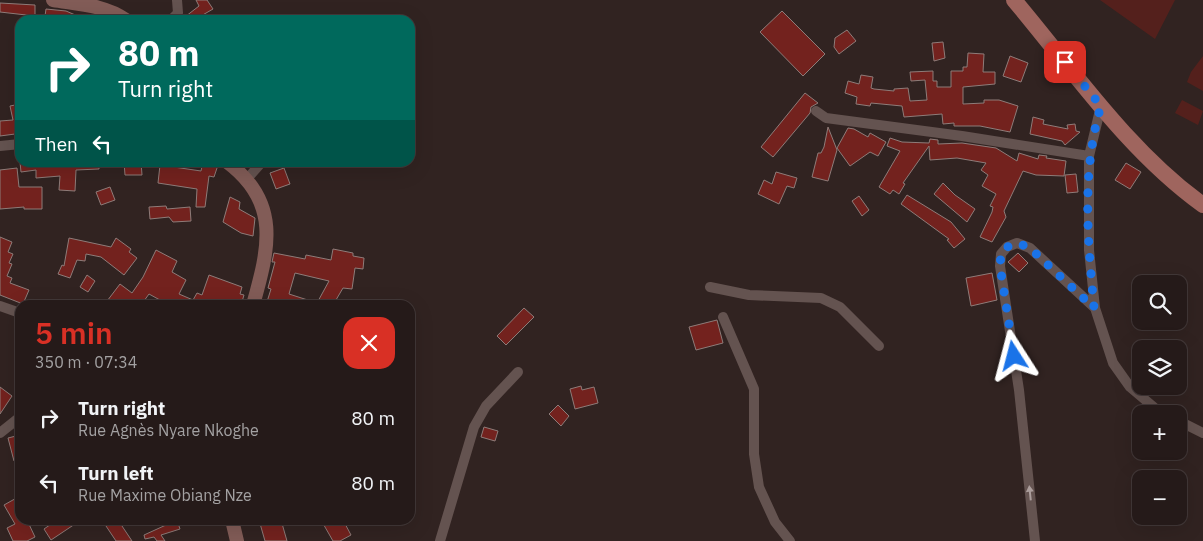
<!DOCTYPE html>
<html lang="en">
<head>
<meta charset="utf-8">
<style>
  :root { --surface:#251a19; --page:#312726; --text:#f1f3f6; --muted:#a3a1a2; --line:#423838; --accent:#d93025 }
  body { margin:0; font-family:"IBM Plex Sans",sans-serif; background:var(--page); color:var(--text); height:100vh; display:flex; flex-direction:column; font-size:19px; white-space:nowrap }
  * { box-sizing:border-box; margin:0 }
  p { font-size:16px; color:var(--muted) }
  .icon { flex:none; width:28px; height:28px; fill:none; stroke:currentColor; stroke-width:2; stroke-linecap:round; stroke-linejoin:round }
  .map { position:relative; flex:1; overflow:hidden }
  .drawer { position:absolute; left:15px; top:300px; width:400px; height:225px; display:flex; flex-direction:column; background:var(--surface); border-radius:15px; box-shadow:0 5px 20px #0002,0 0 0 1px var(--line) }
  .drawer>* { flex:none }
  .top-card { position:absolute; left:15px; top:15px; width:400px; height:152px; border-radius:15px; box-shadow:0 5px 20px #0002,0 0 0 1px var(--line); background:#00695c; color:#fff; overflow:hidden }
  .buttons { position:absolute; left:1132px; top:275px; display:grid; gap:10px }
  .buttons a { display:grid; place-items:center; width:55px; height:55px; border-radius:10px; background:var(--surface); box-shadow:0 5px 20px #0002,0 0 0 1px var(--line); font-size:25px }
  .pin { position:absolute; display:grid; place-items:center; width:42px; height:42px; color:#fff; margin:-21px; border-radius:10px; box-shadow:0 2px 8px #0006 }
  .me { position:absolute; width:55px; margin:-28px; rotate:351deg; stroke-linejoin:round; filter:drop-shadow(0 0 4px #0008) }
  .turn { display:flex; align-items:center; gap:18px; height:105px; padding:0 20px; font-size:22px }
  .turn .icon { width:65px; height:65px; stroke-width:2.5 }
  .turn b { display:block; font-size:35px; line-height:42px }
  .then { display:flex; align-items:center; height:48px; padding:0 20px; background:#0003; gap:10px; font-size:19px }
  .round { display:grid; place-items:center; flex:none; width:52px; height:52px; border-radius:15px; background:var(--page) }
  .overview { display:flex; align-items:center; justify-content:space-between; height:85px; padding:0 20px }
  h1 { font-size:30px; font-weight:600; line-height:38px; color:var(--accent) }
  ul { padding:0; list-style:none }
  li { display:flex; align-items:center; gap:15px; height:65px; padding:0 20px }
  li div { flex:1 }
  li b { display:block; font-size:19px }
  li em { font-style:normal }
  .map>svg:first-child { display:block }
  .green { fill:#54201c }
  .building { fill:#73221e; stroke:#8e7c79; fill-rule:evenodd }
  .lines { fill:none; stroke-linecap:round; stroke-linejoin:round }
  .street { stroke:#645350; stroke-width:10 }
  .secondary { stroke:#825c57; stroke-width:14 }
  .primary { stroke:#9f655e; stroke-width:16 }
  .oneway { fill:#ac9e9c }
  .route { stroke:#1a73e8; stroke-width:9; stroke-dasharray:0 16.2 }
</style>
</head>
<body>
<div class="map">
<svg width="1203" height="541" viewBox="0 0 1203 541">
  <rect width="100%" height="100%" fill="#312321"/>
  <path class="green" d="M1100 0H1175L1155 39Z
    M1203 56V91L1187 82 1191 72Z
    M1182 100 1203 111 1198 125 1175 113Z"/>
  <path class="building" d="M196 0H207L213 9 194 20H181L199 6Z
    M0 3 35 5V16L0 12Z
    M46 9 66 11 87 20H58L59 17 45 16Z
    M782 11 825 54 803 76 760 32Z
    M847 30 856 41 839 54 834 47 835 38Z
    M943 42 945 58 934 61 932 43Z
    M968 53 984 54 983 72H995V84L963 87V104L984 103V100H999L1018 106 1010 132 980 126H954V123L943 124 942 114 904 117 902 106 871 103 870 106 856 104 857 97 845 93 848 81 859 84 861 75 873 77 871 88 874 89 894 91V89L908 88 910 101 927 100 925 80 911 81 910 72 933 71V81H937V87H951V71H963V67H967Z
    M1010 56 1028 63 1021 82 1003 76Z
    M805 93 818 103 811 107 810 113 773 157 761 147Z
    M20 104V137H16L15 134 0 136V121L13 120 10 106Z
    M1033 117 1044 120 1043 124 1068 129 1067 125 1075 124 1076 131 1080 132 1065 145 1062 141 1030 134Z
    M828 127 837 150 828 181 812 177 818 153H821L824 147Z
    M848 128 854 129 868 137 870 133 886 142 878 156 870 152 850 166 837 148Z
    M890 138 902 142 929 143 930 139 938 140V144L962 143 996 148 1017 161 1019 153 1038 159 1039 155 1047 156 1046 158 1066 161 1064 176 1036 175 1023 171 1004 211 1006 217 992 242 980 237 992 212 993 207 990 206 996 194 982 186 988 175 981 170 986 163 957 158 930 160 929 146 903 183 905 184 899 194 893 190 890 194 879 187 900 151 887 146Z
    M20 162H99V169L76 170 75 191 59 190 60 176 36 178V170L21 172Z
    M124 162H141L142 175H125Z
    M203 162 218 165 214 177 209 176 205 207H196L197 189 158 183 160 165 201 171Z
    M1126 163 1141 172 1130 189 1115 180Z
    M17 168 19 187H42V209H24V207L0 209V170Z
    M284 168 290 184 276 189 270 173Z
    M776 172 797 178 794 188 787 186 779 204 758 194 764 180 772 184Z
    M1076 174 1078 192 1067 193 1065 175Z
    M943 183 955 195 975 209 967 222 934 194Z
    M110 187 115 200 101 205 96 192Z
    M907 195 951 222 965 239 954 248 947 240 949 239 901 204Z
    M859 196 869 210 862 216 852 201Z
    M230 197 240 202 239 209 255 218 253 236 241 233 223 222Z
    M166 206 167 209 190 207 191 221 173 222 169 217 150 219 149 207Z
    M0 237 12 242 8 252 13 254 9 263 12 264 7 276 12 278 10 283 29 290 23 304 0 295Z
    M69 238 111 247 116 238 131 249 129 252 137 258 124 275 101 257 86 254 85 261 77 260 70 278 58 274 62 265 64 266Z
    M333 249 353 253V256L364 258 363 269 355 268 352 289 343 288 333 305H266L271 289 268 288 275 262H272L274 253 305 259 306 255 331 260ZM295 273 329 281 317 303 289 294Z
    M156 250 177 261 172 272 186 280 179 294 193 300 197 293 202 295 209 275 242 287 240 294 244 295 241 305H169L149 294 141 305H104L120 284 132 293 143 277Z
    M1018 253 1028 263 1019 272 1008 262Z
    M992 273 997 300 971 306 966 278Z
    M87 275 95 281 88 292 80 287Z
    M524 308 534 317 506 345 497 336Z
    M717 320 723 343 696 350 689 327Z
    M581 386 582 390 594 387 598 403 575 409 570 389Z
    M0 387 12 396 0 414Z
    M558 405 569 416 561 426 549 414Z
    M484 427 498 431 495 441 481 437Z
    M20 435V460L14 461 8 438Z
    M20 496V520H27L35 537 27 541H13L7 528 15 524 4 505Z
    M57 520H81L51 540 44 529Z
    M102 520H118L132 541H116Z
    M177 520 180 529 161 535 165 541H157L154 537 145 539 144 535Z
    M259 520H281L287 541H265Z
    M321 520H343L351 535 340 541H333Z"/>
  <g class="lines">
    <path class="street" d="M171 20 178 13 177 0
      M1101 106 1089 156V250L1095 308 1113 363 1130 387 1156 409 1166 414
      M816 111 826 118 962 136 1089 156
      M0 146 20 144
      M247 179 262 162
      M710 287 749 295 821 298 840 307 879 346
      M0 306 20 313
      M723 317 754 389V454L759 487 775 522 790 541
      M1179 421 1203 433
      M0 433 20 417
      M440 541 474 427 486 406 518 372
      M1035 541 1019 390 1000 266 1001 254 1007 247 1017 243 1030 248 1095 308"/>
    <path class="secondary" d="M53 0C78 4 105 5 126 20
      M227 162C281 202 269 248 253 305
      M232 520 237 541"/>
    <path class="primary" d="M1014 0C1073 70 1128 151 1203 205"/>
  </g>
  <defs><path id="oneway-solid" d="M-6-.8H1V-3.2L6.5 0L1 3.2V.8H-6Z" transform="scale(1.25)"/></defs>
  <use class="oneway" href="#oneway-solid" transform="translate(1030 493) rotate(-96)"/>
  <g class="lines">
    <path class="route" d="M1014 356 1000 266 1001 254 1007 247 1018 243 1030 248 1094 308C1088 241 1081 172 1101 106L1065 62"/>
  </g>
</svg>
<div class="buttons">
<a><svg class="icon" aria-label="search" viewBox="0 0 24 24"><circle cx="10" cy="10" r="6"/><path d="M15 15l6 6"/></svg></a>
<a><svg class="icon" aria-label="layers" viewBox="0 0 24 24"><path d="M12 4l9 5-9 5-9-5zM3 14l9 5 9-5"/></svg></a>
<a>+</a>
<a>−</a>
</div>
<div class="pin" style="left:1065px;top:62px;background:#d93025"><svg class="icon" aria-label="arrive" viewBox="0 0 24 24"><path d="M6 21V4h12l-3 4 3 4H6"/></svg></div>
<svg class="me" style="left:1014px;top:356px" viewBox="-20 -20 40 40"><path d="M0-17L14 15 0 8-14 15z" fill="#1a73e8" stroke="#fff" stroke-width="4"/></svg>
<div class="top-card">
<div class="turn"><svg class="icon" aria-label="right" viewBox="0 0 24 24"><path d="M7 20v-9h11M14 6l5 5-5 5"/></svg><div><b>80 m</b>Turn right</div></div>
<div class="then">Then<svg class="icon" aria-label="left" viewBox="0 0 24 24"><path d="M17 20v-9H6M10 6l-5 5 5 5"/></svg></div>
</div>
<section class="drawer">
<div class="overview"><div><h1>5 min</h1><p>350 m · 07:34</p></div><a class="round" style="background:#d93025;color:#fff"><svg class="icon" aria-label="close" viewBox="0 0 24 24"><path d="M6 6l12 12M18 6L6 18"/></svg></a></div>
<ul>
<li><svg class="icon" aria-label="right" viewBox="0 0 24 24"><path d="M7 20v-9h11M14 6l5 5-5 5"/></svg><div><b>Turn right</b><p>Rue Agnès Nyare Nkoghe</p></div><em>80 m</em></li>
<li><svg class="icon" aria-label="left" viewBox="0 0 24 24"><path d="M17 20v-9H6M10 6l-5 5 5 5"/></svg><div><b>Turn left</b><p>Rue Maxime Obiang Nze</p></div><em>80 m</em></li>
</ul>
</section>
</div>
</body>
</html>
